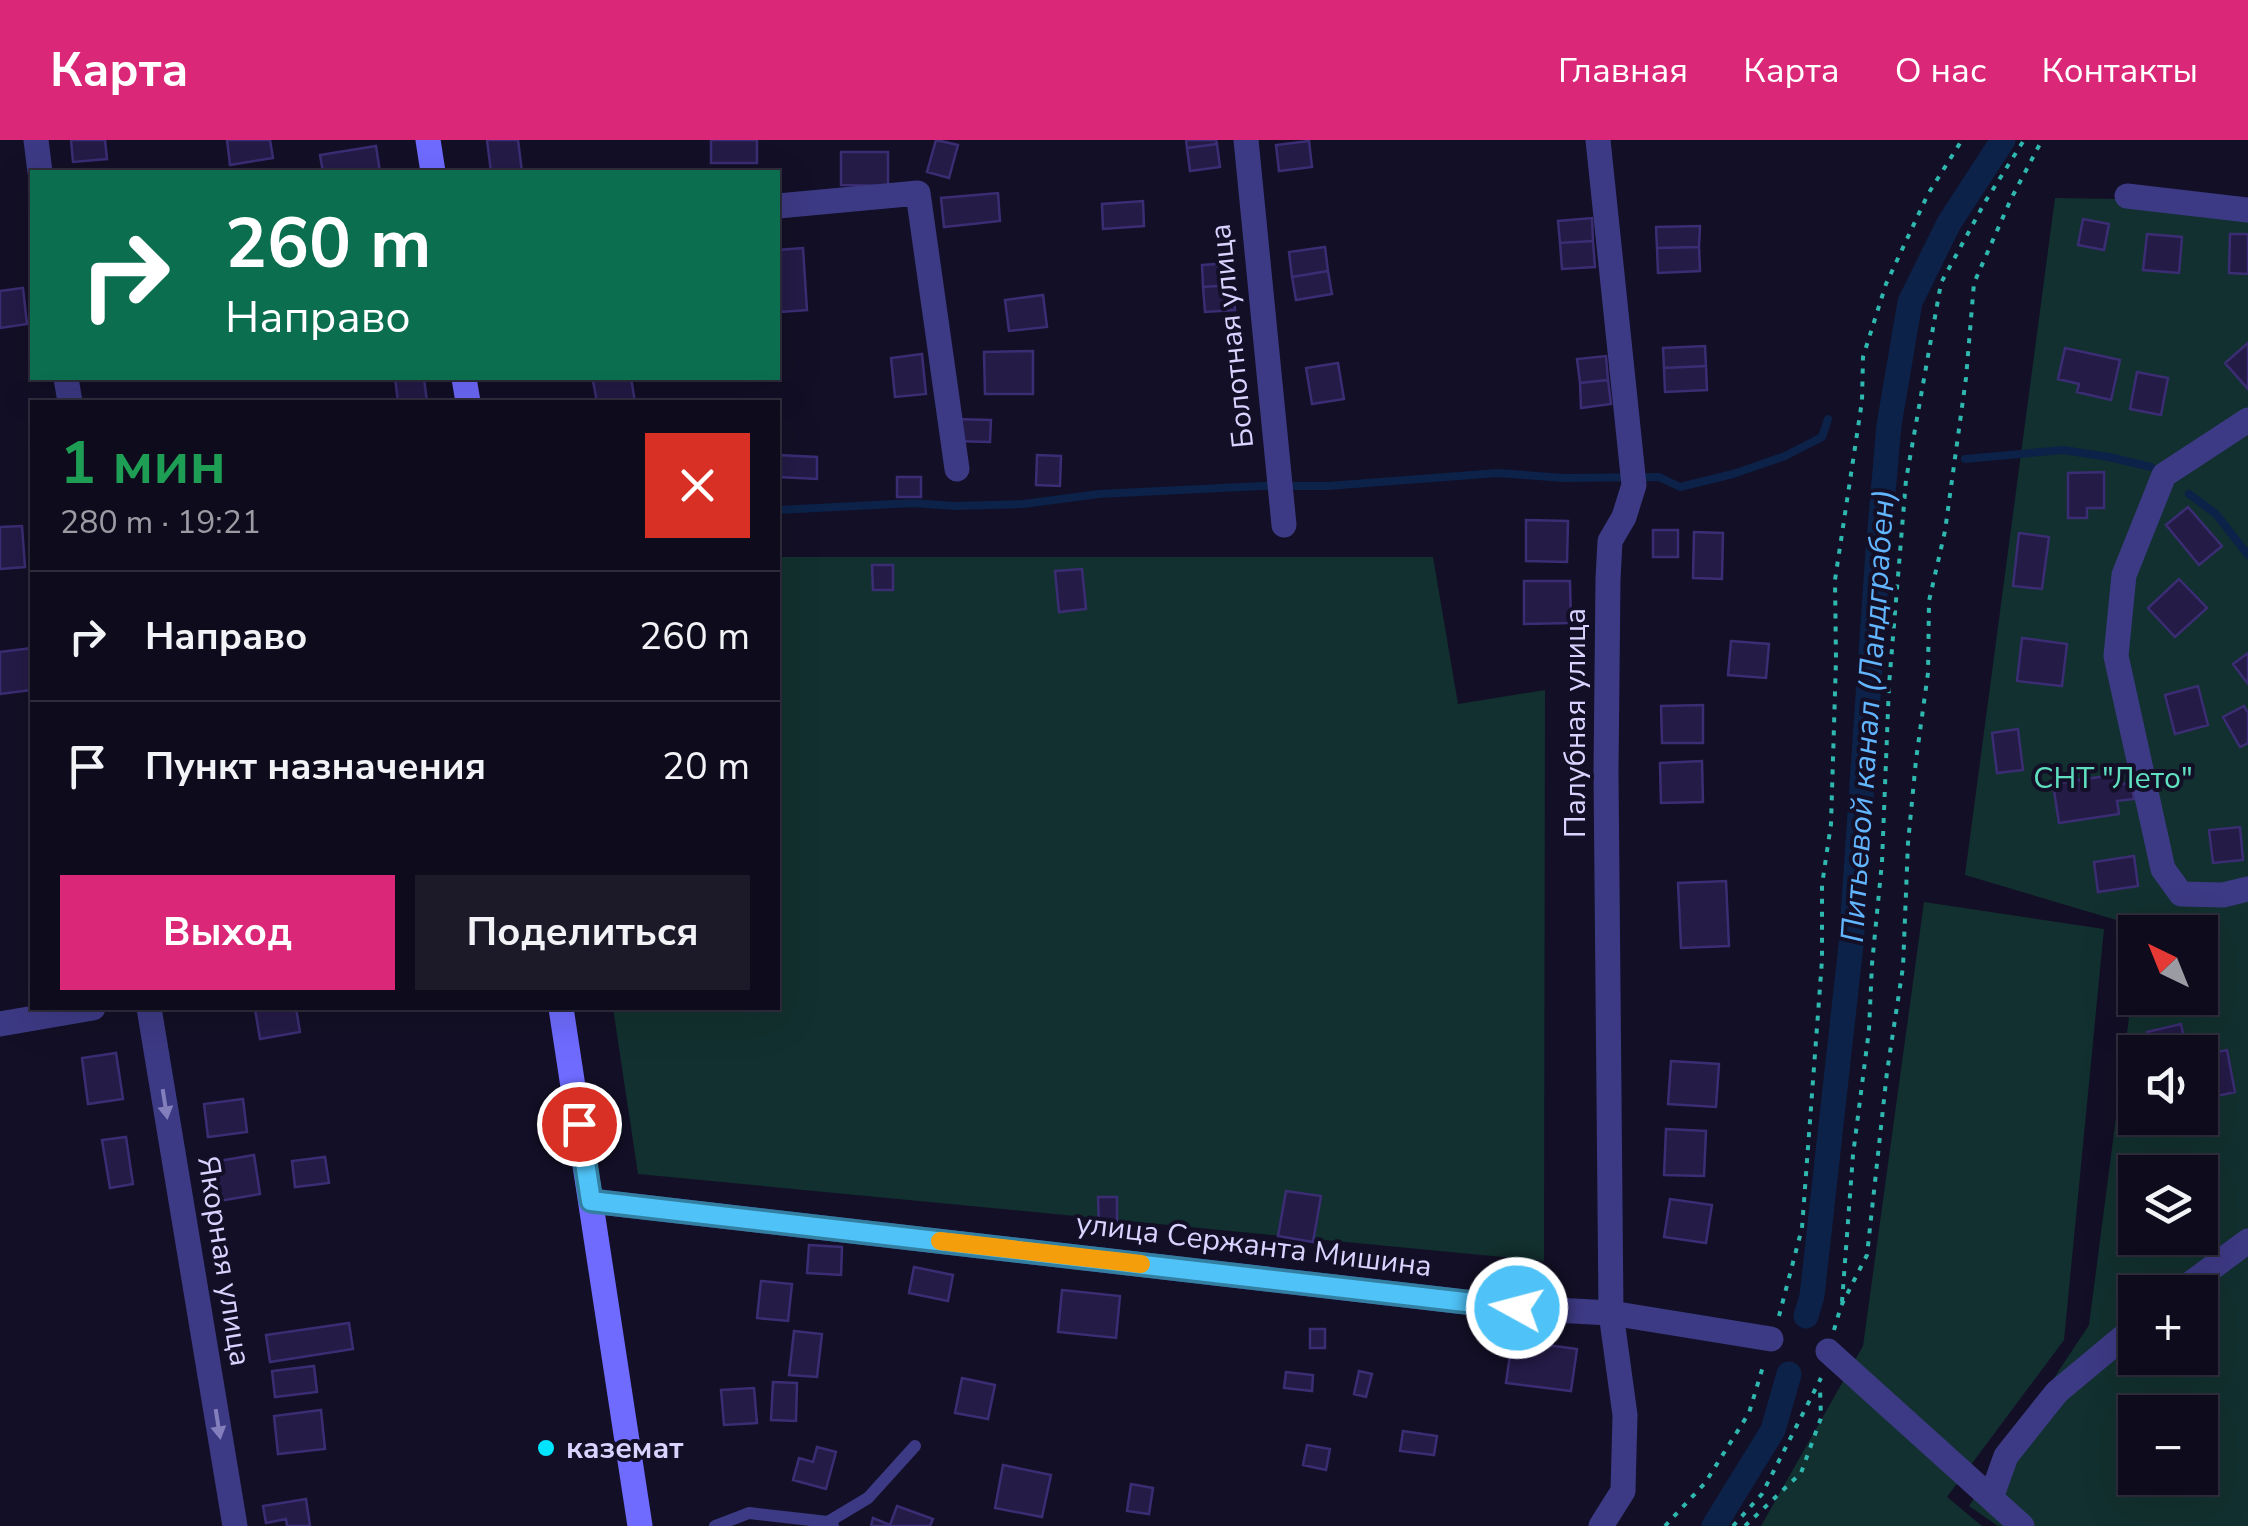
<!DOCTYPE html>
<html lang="ru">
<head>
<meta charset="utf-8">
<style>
  :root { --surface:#0e0b1c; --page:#1c1929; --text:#f1f3f6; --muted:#9b9ba3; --line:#2e2b3b; --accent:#db2777 }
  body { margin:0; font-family:"Nunito Sans",sans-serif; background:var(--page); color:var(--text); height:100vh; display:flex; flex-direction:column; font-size:38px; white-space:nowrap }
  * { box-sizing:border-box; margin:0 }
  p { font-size:32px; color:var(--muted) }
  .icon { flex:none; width:55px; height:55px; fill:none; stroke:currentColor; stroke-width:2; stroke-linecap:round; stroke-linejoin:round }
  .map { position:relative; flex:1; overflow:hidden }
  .side { position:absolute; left:30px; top:260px; width:750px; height:610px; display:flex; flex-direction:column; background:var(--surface); border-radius:0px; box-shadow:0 10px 40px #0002,0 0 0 2px var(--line) }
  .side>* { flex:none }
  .top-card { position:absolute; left:30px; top:30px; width:750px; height:210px; border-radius:0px; box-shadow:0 10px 40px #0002,0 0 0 2px var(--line); background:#0b6e4f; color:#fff; overflow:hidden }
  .needle { width:65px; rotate:317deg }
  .tools { position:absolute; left:2118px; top:775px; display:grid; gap:20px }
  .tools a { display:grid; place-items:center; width:100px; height:100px; border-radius:0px; background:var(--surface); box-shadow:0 10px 40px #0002,0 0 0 2px var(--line); font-size:50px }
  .pin { position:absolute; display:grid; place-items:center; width:85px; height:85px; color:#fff; margin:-42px; border:5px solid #fff; border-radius:50%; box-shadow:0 2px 10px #0007 }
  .me { position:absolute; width:110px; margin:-55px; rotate:277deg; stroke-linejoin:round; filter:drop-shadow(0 0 8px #0008) }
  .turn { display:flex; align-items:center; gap:35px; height:210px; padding:0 30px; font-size:45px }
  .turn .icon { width:130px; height:130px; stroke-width:2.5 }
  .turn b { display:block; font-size:70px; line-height:85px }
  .round { display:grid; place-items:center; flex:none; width:105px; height:105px; border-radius:0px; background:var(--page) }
  .headline { display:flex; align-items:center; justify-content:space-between; height:170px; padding:0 30px }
  h1 { font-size:60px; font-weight:700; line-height:75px; color:#1e9e55 }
  .action { display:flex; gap:20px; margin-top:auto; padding:20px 30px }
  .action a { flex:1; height:115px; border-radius:0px; background:var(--accent); color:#fff; font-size:40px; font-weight:700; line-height:115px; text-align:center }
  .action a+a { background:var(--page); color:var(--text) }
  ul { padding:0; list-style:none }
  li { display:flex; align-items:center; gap:30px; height:130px; padding:0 30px; border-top:2px solid var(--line) }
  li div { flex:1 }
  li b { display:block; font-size:38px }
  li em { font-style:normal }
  header { display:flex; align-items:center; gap:60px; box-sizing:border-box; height:140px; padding:0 50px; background:var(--accent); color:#fff }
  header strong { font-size:48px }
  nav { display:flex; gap:55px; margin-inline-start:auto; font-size:35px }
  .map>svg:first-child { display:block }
  .green { fill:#12302f; fill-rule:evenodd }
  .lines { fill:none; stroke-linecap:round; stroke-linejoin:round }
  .stream { stroke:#0c2248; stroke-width:8 }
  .canal { stroke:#0c2248; stroke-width:25 }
  .building { fill:#241b47; stroke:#3b2d73; stroke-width:2.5 }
  .path { stroke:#2fb8b0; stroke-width:4; stroke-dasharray:5 8; stroke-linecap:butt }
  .lane { stroke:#3d3a85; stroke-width:12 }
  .street { stroke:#3d3a85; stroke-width:25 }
  .secondary { stroke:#6f6bff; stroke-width:25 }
  .oneway { fill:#837fbc }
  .route-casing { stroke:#337fa1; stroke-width:25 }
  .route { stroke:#4fc3f7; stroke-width:18 }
  .slow { stroke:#f59e0b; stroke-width:18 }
  .poi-dot { fill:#00e5ff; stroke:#130f26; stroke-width:4 }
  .labels { text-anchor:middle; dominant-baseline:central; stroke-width:8; stroke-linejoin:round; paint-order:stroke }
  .street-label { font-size:30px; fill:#d9d4ff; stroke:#130f26 }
  .park-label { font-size:30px; fill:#5fe0c0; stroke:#130f26 }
  .poi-label { font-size:30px; font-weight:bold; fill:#d9d4ff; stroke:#130f26; text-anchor:start }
  .water-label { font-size:32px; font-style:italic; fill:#62b6ff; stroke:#130f26 }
</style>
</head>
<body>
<header>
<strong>Карта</strong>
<nav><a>Главная</a><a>Карта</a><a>О нас</a><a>Контакты</a></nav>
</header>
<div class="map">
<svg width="2248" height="1386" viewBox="0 0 2248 1386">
  <rect width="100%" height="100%" fill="#130f26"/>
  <path class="green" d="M2055 58 2248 61V1386H1998L1969 1366 2089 1185 2135 831V858H2200V792H2140V787L1965 735ZM2135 912H2200V978H2135ZM2135 1032H2200V1098H2135ZM2135 1152H2200V1218H2135ZM2135 1272H2200V1338H2135Z
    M778 417H1433L1458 564 1545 550 1544 1121 638 1034 613 868H778Z
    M1924 762 2104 789 2064 1200 1947 1357 1982 1386H1761L1863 1206Z"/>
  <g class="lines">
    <path class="stream" d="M1965 319 2063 310 2109 317 2151 327
      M2189 354 2216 374 2248 415
      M778 370 914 363 954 366 1023 364 1099 354 1262 346H1328L1498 333 1564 338 1659 337 1680 347 1733 334 1785 316 1822 297 1828 279"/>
    <path class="canal" d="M1806 1176 1812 1156 1851 805 1878 411 1889 285 1910 162 1949 83 2003 0
      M1714 1386 1773 1290 1789 1234"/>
  </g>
  <path class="building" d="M71 0H105L107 19 73 22Z
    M227 0H270L273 18 230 25Z
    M487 0H518L522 32H491Z
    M711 0H757V23H711Z
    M936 0 958 5 949 38 927 32Z
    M1186 0H1216L1217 4 1187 8Z
    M1309 1 1312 27 1279 31 1276 5Z
    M1217 4 1220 27 1190 31 1187 8Z
    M376 6 380 32H323L320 15Z
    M841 12H888V46L841 45Z
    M998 53 1000 81 944 87 941 58Z
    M1143 61 1144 86 1103 89 1102 64Z
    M1592 78 1593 101 1560 103 1558 81Z
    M2083 79 2109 84 2104 110 2078 105Z
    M1700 86 1699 107 1657 108 1656 87Z
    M2147 94 2182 97 2179 133 2143 130Z
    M2230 94H2248V134L2229 133Z
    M1593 101 1595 127 1562 129 1560 103Z
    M1325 107 1328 131 1292 137 1289 112Z
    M1699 107 1700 131 1658 133 1657 108Z
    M803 108 807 170 781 172 778 110Z
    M1231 123 1233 145 1203 147 1202 125Z
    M1328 131 1332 154 1296 160 1292 137Z
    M1233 145 1235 170 1205 172 1203 147Z
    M23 148 27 184 0 188V151Z
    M1043 155 1047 187 1009 191 1005 160Z
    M2248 203V249L2225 223Z
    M1705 206 1706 226 1664 228 1663 208Z
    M2065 208 2120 220 2111 260 2077 252 2079 244 2058 239Z
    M1033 211V254H985L984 212Z
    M922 214 926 254 895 257 891 218Z
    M1606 216 1608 240 1580 243 1577 219Z
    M1338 223 1344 259 1312 264 1306 228Z
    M1706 226 1707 250 1665 252 1664 228Z
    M2137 232 2168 238 2161 275 2130 269Z
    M395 238H424L427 262H398Z
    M610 238H631L635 262H597L593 241Z
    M1608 240 1611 264 1581 268 1580 243Z
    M952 279 991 280 990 302 951 301Z
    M778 315 817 317V339L778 337Z
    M1037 315 1061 316 1060 346 1036 345Z
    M2104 332V368H2087V378H2068V333Z
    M897 337H921V357H897Z
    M2188 367 2222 406 2199 425 2166 385Z
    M1526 380 1568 381 1567 422 1526 421Z
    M22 386 25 427 0 429V387Z
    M1653 390H1678V417H1653Z
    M1694 392 1723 393 1722 439 1693 438Z
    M2019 393 2049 397 2042 449 2013 446Z
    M872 425H893V450H873Z
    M1082 429 1086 469 1059 472 1055 431Z
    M2179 439 2207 468 2175 497 2148 468Z
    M1524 441H1570L1571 483 1524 484Z
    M2022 498 2067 504 2062 546 2017 541Z
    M1731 501 1769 504 1766 538 1728 535Z
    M32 508V550L0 554V512Z
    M2248 513V544L2233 524Z
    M2198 546 2208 585 2175 594 2165 555Z
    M1703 565V603H1662L1661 566Z
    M2244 566 2248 573V603L2240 607 2223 577Z
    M2018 589 2023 630 1997 633 1992 593Z
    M1702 621 1703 662 1661 663 1660 623Z
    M2113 635 2115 645 2131 643 2134 659 2117 661 2119 674 2059 683 2053 644Z
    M2240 687 2243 720 2213 723 2209 690Z
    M2134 716 2138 746 2098 752 2094 722Z
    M1726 741 1729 806 1681 808 1678 743Z
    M262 868H296L300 892 260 899 255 869Z
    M2181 884 2187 912H2152L2147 892Z
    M2227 910 2235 952 2208 958 2200 916Z
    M116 913 123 959 88 964 82 918Z
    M1671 921 1719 924 1716 967 1668 964Z
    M243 959 247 992 208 997 204 964Z
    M1666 989 1706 991 1704 1036 1664 1035Z
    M126 997 133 1044 110 1048 102 1000Z
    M254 1015 260 1054 219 1061 213 1022Z
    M325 1017 329 1043 295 1047 292 1021Z
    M1286 1051 1321 1056 1313 1102 1278 1096Z
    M1098 1057H1117V1083L1099 1084Z
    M1670 1059 1712 1065 1706 1103 1664 1097Z
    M809 1105 842 1107 841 1135 807 1133Z
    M914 1127 953 1135 948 1161 909 1153Z
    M761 1141 792 1144 788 1181 757 1178Z
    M1062 1150 1120 1156 1116 1198 1058 1192Z
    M349 1183 353 1209 270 1222 266 1195Z
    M1310 1189H1325V1208H1310Z
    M794 1191 822 1194 817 1237 789 1235Z
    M1512 1200 1577 1209 1571 1251 1506 1243Z
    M314 1226 317 1252 275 1257 272 1231Z
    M1359 1231 1372 1234 1366 1257 1354 1254Z
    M1286 1232 1313 1235 1312 1251 1284 1248Z
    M962 1238 995 1245 988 1279 955 1273Z
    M773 1242 797 1243 796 1281 771 1280Z
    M754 1248 757 1283 724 1285 721 1250Z
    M321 1270 325 1309 278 1314 274 1276Z
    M1403 1291 1437 1296 1434 1315 1400 1311Z
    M1307 1305 1330 1309 1326 1330 1303 1325Z
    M817 1307 836 1312 826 1349 793 1340 799 1318 813 1322Z
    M1003 1325 1051 1335 1042 1377 995 1368Z
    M1131 1344 1153 1348 1149 1374 1127 1371Z
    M306 1359 310 1386H287L286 1379 266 1383 263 1366Z
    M897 1366 933 1379 930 1386H871L873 1378 890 1385Z"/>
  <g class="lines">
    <path class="path" d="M1842 1162 1853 1015 1869 890 1872 824 1882 722 1889 545 1906 340 1941 143 1985 62 2024 0
      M1779 1176 1802 1088 1822 820V745L1831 684 1836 520 1835 440 1862 261 1863 217 1886 144 1928 54 1962 0
      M1834 1190 1841 1166 1867 1115 1887 932 1903 827 1908 703 1916 620 1928 533 1929 461 1945 391 1966 238 1974 143 2011 59 2042 0
      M1665 1386 1705 1343 1749 1273 1764 1223
      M1733 1386 1762 1354 1821 1238
      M1745 1386 1801 1333 1821 1278 1820 1248"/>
    <path class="lane" d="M828 1382 868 1358 915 1306
      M715 1386 749 1373 828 1382 833 1386"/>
    <path class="street" d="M36 0 40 32
      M1246 0 1284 385
      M1598 0 1634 345 1624 377 1610 401 1608 439 1606 632 1611 1173 1625 1275 1623 1351 1601 1386
      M2127 56 2248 70
      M778 66 918 53 957 329
      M66 238 70 262
      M2248 280 2164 335 2124 435 2116 516 2163 729 2181 754 2223 755 2248 749
      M149 868 235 1386
      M0 884 93 868
      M591 1061 1517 1168 1611 1173 1771 1199
      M2179 1152 2248 1101
      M1828 1211 2022 1386
      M1991 1358 2006 1316 2057 1252 2135 1187"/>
    <path class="secondary" d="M428 0 433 32
      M464 238 468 262
      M561 868 640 1386"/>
  </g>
  <defs><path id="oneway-solid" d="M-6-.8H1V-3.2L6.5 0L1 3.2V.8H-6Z" transform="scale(2.5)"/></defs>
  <g class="oneway">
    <use href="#oneway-solid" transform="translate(165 964) rotate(81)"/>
    <use href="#oneway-solid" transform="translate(218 1284) rotate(81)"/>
  </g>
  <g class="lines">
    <g class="route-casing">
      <path id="route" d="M579 984 591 1061 1517 1168"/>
    </g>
    <use href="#route" class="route"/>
    <path class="slow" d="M940 1101 1141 1124"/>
  </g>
  <circle class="poi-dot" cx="546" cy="1308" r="10"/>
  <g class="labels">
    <g class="street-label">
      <text transform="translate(1232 196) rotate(-96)">Болотная улица</text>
      <text transform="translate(1575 583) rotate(-90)">Палубная улица</text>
      <text transform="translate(1254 1105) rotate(7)">улица Сержанта Мишина</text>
      <text transform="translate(224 1121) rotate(81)">Якорная улица</text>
    </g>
    <g class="park-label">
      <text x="2113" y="638">СНТ "Лето"</text>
    </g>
    <g class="poi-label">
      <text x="566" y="1308">каземат</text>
    </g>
    <g class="water-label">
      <text transform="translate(1868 576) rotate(-86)">Питьевой канал (Ландграбен)</text>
    </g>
  </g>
</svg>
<div class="tools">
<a><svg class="needle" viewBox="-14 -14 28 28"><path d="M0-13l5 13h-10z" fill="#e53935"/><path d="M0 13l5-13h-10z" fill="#9b9ba3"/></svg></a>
<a><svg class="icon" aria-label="sound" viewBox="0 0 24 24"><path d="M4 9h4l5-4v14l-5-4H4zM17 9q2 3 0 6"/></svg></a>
<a><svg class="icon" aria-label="layers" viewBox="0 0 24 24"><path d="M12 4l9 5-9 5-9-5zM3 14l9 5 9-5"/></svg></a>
<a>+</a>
<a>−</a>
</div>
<div class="pin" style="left:579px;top:984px;background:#d93025"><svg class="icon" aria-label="arrive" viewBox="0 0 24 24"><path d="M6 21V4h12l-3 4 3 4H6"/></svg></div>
<svg class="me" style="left:1517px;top:1168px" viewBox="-20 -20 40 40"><circle r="17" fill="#4fc3f7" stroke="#fff" stroke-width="3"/><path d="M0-11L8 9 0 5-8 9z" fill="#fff"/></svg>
<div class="top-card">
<div class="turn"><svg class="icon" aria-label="right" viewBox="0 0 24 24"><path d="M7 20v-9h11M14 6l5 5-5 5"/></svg><div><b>260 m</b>Направо</div></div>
</div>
<section class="side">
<div class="headline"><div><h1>1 мин</h1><p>280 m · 19:21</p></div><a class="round" style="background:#d93025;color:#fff"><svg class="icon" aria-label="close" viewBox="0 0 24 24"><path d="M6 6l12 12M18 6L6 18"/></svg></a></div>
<ul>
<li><svg class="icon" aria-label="right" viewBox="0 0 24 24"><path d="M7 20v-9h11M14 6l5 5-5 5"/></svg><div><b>Направо</b></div><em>260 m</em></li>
<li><svg class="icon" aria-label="arrive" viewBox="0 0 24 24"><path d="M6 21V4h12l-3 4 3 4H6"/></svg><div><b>Пункт назначения</b></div><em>20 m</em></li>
</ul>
<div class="action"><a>Выход</a><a>Поделиться</a></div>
</section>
</div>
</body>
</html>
